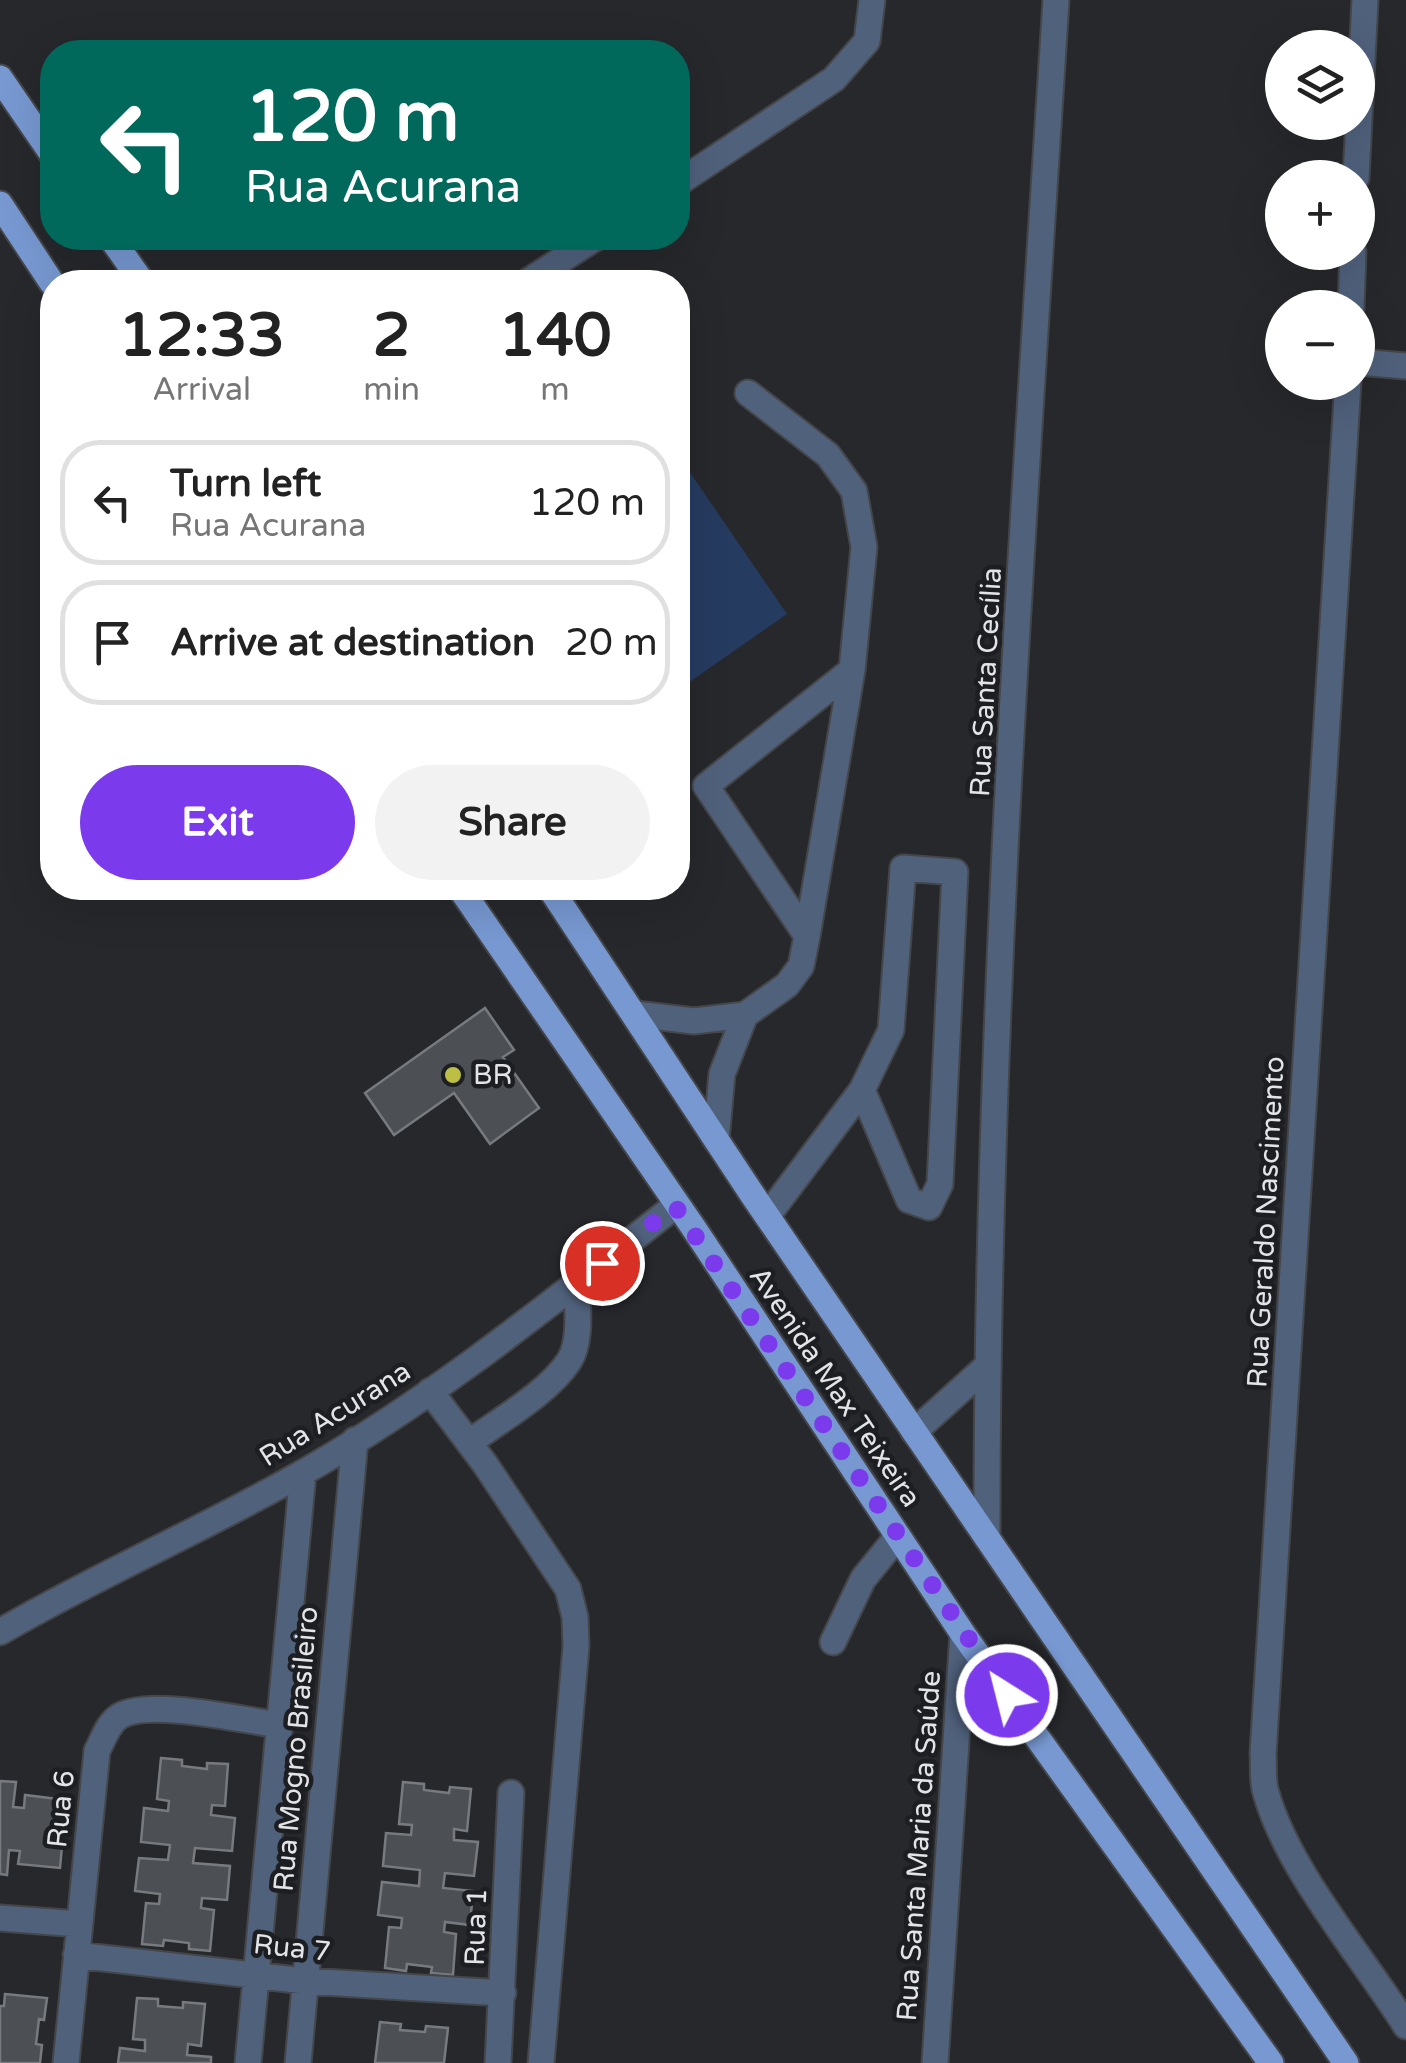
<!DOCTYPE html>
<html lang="en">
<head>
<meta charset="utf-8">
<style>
  :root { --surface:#fff; --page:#f2f2f2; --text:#222; --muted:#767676; --line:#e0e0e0; --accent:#7c3aed }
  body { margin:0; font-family:"Varela Round",sans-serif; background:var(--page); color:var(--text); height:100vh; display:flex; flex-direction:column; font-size:38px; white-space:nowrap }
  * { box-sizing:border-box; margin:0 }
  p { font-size:32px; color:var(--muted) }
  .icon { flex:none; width:55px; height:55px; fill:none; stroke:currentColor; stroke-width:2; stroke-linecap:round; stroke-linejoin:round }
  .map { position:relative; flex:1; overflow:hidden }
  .panel { position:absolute; left:40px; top:270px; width:650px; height:630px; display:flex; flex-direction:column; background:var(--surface); border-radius:40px; box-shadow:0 10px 40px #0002 }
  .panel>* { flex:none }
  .banner { position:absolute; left:40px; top:40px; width:650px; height:210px; border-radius:40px; box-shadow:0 10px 40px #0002; background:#00695c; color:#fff; overflow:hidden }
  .fabs { position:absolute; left:1265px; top:30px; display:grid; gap:20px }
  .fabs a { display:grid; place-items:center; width:110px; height:110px; border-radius:50%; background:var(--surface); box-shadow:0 10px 40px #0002; font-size:50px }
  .pin { position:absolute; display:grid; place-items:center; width:85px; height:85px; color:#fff; margin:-42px; border:5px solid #fff; border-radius:50%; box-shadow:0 2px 10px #0007 }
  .me { position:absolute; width:110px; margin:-55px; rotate:324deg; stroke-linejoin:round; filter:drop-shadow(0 0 8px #0008) }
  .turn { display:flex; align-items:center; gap:35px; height:210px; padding:0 40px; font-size:45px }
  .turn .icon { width:130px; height:130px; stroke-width:2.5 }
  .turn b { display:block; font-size:70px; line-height:85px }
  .eta { display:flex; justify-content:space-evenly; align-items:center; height:170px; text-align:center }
  .eta b { font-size:60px; font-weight:800; line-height:70px }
  .button { display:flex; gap:20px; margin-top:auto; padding:20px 40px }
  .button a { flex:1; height:115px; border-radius:60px; background:var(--accent); color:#fff; font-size:40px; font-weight:800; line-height:115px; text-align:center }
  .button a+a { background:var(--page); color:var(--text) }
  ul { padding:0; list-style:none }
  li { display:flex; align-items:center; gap:30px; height:125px; margin:0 20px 15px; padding:0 20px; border:5px solid var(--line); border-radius:40px }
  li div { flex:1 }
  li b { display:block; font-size:38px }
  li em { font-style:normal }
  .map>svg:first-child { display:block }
  .green { fill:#263b60 }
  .building { fill:#4c4f53; stroke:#777a7f; stroke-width:2.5 }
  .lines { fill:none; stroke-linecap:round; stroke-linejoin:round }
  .minor-casing { stroke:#44464a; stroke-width:29 }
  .major-casing { stroke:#44464a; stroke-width:29 }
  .minor { stroke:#50617c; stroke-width:25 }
  .major { stroke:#7798d1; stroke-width:25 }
  .route { stroke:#7c3aed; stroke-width:18; stroke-dasharray:0 32.4 }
  .poi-dot { fill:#bcbf43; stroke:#1c1e22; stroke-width:4 }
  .labels { text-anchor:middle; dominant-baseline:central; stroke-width:9; stroke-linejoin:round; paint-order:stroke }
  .street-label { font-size:28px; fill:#e2e4e7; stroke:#1c1e22 }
  .poi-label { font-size:28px; fill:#e2e4e7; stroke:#1c1e22; text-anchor:start }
</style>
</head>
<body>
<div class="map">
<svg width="1406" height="2063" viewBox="0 0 1406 2063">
  <rect width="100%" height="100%" fill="#26282c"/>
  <path class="green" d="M678 455 787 614 678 690Z"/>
  <path class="building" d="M485 1008 514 1050 503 1057 539 1108 490 1144 454 1093 394 1135 365 1093Z
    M161 1758 182 1760V1766L207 1769V1763L228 1764 225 1806 212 1805 211 1815 235 1818 232 1851 195 1848 193 1863 230 1866 227 1900 202 1898 201 1908 214 1910 210 1951 189 1949V1943L164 1940 163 1946 142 1944 146 1903 159 1904 160 1894 135 1891 139 1858 168 1860 170 1845 141 1842 144 1808 168 1811 169 1801 157 1799Z
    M0 1781 16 1782 13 1807 24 1808 25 1795 66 1800 64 1821 58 1820 56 1846H62L60 1868 18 1864 20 1851 9 1850 7 1875 0 1874Z
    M403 1782 424 1784V1790L449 1793 450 1787 471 1789 467 1831 454 1829V1840L478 1842 474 1876 445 1873 443 1888 473 1891 470 1925 445 1922 444 1932 456 1934 453 1975 431 1973 432 1967 407 1964 406 1971 385 1968 389 1927 401 1928 402 1918 378 1915 382 1882 419 1886 420 1870 383 1866 386 1833 411 1835 412 1825 399 1824Z
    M5 1994 47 1998 44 2020 39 2019 36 2044 42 2045 40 2063H0V2006H4Z
    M137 1998 158 1999V2006L183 2008V2002L205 2004 201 2046 188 2044 187 2055 211 2057V2063H118L120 2048 145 2051V2040L133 2039Z
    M380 2022 401 2024 400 2030 425 2032 426 2026 448 2028 444 2063H375Z"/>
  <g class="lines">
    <g class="minor-casing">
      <path id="minor" d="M1356 178 1365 0
        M678 183 834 79 867 41 872 0
        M527 282 595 238
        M1351 308 1353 252
        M1358 362 1406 366
        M1348 382 1263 1754C1264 1767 1262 1781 1266 1793 1288 1871 1362 1956 1406 2026
        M807 936 706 786 852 670
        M635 1014 694 1021 745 1015 787 985 801 966 807 936 852 670 864 547 854 491 828 455 748 393
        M716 1140 722 1074 745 1015
        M768 1215 862 1090 891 1030 903 868 955 872 940 1184 929 1207 909 1200 862 1090
        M430 1391 485 1464 568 1589 575 1617 576 1646 541 2063
        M914 1432 986 1367
        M470 1442C500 1420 549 1392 569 1361 582 1341 577 1305 577 1282
        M987 1538C986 1025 1024 512 1056 0
        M0 1632C99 1574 205 1529 304 1472 436 1397 556 1299 675 1206
        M833 1642 863 1579 898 1536
        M0 1918 79 1924
        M76 1955 305 1981 503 1993
        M66 2063 97 1751C103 1740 107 1726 117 1718 143 1697 244 1720 278 1725
        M248 2063 303 1473
        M298 2063 355 1440
        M498 2063 511 1793
        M935 2063 963 1634"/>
    </g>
    <g class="major-casing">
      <path id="major" d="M0 78 52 154
        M0 204 52 283
        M111 238 142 282
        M460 888 693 1227 963 1634 1271 2063
        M550 888 754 1197 1346 2063"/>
    </g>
    <use href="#minor" class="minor"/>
    <use href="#major" class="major"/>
  </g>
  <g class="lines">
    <path class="route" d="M602 1263 675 1206 1007 1695"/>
  </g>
  <circle class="poi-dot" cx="453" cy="1075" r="10"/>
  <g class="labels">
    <g class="street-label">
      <text transform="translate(986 682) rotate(-87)">Rua Santa Cecília</text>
      <text transform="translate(1266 1222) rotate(-87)">Rua Geraldo Nascimento</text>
      <text transform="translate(835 1387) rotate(56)">Avenida Max Teixeira</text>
      <text transform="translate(335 1414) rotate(-32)">Rua Acurana</text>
      <text transform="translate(296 1749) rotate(-85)">Rua Mogno Brasileiro</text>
      <text transform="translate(61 1809) rotate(-84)">Rua 6</text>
      <text transform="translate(919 1846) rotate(-86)">Rua Santa Maria da Saúde</text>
      <text transform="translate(476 1927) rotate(-88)">Rua 1</text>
      <text transform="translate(292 1948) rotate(6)">Rua 7</text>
    </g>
    <g class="poi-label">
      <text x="473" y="1075">BR</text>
    </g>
  </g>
</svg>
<div class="fabs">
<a><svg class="icon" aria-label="layers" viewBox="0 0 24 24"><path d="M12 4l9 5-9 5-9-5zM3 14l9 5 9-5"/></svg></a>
<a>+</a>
<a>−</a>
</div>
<div class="pin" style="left:602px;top:1263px;background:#d93025"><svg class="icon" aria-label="arrive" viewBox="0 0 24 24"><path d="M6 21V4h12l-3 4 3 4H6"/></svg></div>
<svg class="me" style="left:1007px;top:1695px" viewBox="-20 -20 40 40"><circle r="17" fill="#7c3aed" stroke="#fff" stroke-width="3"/><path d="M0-11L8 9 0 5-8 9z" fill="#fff"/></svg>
<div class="banner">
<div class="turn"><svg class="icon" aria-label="left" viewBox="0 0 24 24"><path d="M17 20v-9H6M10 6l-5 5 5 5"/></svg><div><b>120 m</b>Rua Acurana</div></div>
</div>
<section class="panel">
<div class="eta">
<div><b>12:33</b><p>Arrival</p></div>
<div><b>2</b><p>min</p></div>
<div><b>140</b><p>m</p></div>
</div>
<ul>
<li><svg class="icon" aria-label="left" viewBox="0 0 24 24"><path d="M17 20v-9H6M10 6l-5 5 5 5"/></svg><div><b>Turn left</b><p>Rua Acurana</p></div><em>120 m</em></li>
<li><svg class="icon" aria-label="arrive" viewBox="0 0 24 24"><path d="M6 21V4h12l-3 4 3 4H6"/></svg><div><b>Arrive at destination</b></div><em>20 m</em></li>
</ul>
<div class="button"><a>Exit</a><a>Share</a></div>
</section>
</div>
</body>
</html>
